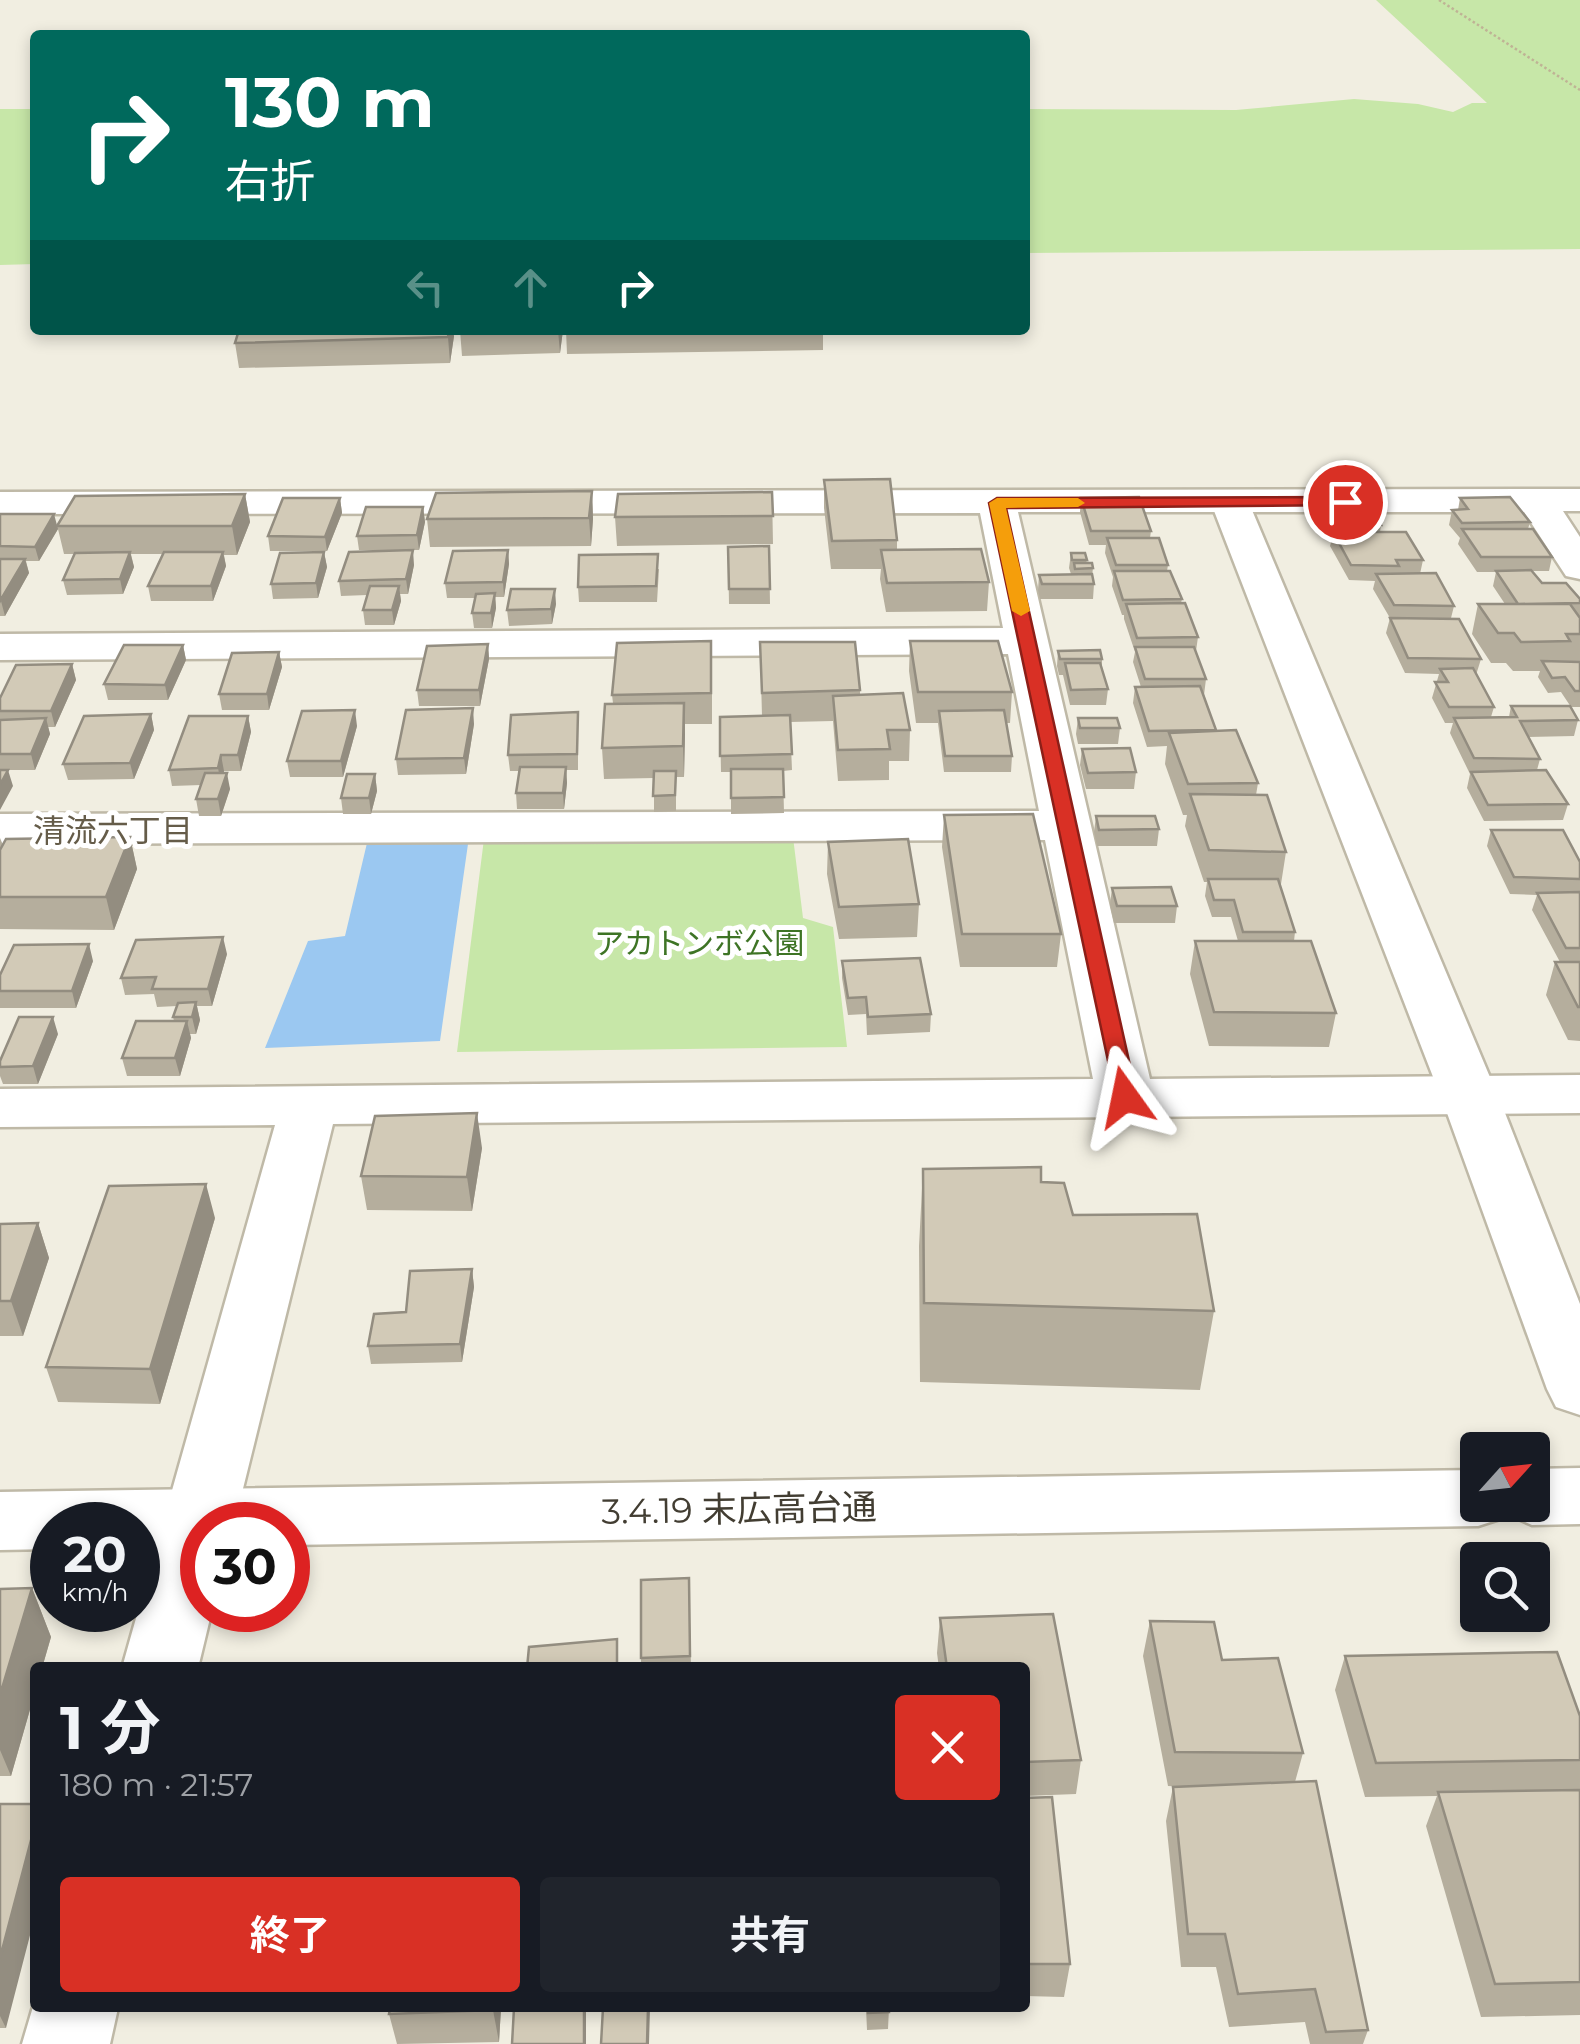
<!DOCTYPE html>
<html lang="ja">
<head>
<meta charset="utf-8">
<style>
  :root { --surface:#171b24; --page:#20242c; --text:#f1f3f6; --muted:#9ea1a6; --accent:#d93025 }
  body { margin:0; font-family:Montserrat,"Noto Sans JP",sans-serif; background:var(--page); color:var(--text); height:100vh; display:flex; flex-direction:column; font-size:38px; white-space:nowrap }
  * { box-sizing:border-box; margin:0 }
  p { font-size:32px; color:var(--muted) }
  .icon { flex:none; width:55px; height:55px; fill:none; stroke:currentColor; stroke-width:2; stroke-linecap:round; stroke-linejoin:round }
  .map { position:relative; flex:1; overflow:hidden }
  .drawer { position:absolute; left:30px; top:1662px; width:1000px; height:350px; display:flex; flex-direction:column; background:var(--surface); border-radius:10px; box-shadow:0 5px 15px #0003 }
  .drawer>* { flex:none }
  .hud { position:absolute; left:30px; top:30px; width:1000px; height:305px; border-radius:10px; box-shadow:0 5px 15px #0003; background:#00695c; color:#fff; overflow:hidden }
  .needle { width:65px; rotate:63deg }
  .buttons { position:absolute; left:1460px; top:1432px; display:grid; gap:20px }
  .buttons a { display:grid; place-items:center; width:90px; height:90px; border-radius:10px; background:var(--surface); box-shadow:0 5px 15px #0003; font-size:50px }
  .speed { position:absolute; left:30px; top:1502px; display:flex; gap:20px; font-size:50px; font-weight:700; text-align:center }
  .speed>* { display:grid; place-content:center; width:130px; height:130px; border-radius:50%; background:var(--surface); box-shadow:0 5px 15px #0003; line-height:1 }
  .speed small { font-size:25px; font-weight:400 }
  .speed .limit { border:15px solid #d22; background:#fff; color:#111 }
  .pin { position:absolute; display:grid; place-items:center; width:85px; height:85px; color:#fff; margin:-42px; border:5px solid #fff; border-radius:50%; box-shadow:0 2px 10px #0007 }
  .me { position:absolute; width:110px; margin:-55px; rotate:348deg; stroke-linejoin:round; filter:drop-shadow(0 0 8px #0008) }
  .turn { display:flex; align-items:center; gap:35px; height:210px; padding:0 30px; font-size:45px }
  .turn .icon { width:130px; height:130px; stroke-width:2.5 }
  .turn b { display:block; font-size:70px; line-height:85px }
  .lanes { display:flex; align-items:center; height:95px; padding:0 30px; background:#0003; justify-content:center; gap:50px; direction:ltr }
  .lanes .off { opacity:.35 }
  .round { display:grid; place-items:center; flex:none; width:105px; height:105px; border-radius:10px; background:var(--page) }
  .summary { display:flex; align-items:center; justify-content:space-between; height:170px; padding:0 30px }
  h1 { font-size:60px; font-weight:700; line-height:75px }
  .cta { display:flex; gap:20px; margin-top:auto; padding:20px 30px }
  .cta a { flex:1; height:115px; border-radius:10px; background:var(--accent); color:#fff; font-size:40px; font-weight:700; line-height:115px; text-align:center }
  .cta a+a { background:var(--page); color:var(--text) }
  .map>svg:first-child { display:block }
  .green { fill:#c7e7a8 }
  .water { fill:#9bc8f1 }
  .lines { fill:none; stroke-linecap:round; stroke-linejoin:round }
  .minor-casing { stroke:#bfb9a7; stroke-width:5 }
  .tertiary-casing { stroke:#bfb9a7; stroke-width:5 }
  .path { stroke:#bfb395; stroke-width:2.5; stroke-dasharray:2.5 2.5; stroke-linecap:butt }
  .minor { fill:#fff; fill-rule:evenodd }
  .tertiary { fill:#fff; fill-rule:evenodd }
  .wall { fill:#b5ae9d }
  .shaded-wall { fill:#938d80 }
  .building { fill:#d2cab7; stroke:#938d80; stroke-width:2.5 }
  .route { fill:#d93025; stroke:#8d1f18; stroke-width:2.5 }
  .slow { fill:#f59e0b }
  .labels { text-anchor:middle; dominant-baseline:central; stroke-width:10; stroke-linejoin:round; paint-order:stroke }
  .park-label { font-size:30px; fill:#3e7425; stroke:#fff }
  .neighbourhood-label { font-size:32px; fill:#655c49; stroke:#fff }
  .near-street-label { font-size:35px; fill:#423d32; stroke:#fff }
</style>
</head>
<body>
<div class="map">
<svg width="1580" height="2044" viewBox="0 0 1580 2044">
  <rect width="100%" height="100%" fill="#f1eee1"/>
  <path class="green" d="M1376 0H1580V249L1025 253V109L1236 110 1354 99 1418 104 1453 112 1472 103H1487Z
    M0 109H35V264L0 265Z
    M793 837 803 918 833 927 847 1047 457 1052 484 839Z"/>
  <path class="water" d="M367 843 468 844 440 1041 265 1048 308 941 345 936Z"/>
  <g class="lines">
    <g class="minor-casing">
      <path id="minor" d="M1580 489V511H1563L1580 537V579L1566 576 1524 512H1018L1150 1079 1580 1075V1113L333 1124 234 1525H202V1610H212L198 1668H122L275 1125 0 1127V1089L1093 1079 1045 840 0 844V814L1039 811 1008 654 0 660V634L1003 628 980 513 0 514V492Z
        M35 2000V2008H118L110 2044H22Z"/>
    </g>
    <g class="tertiary-casing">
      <path id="tertiary" d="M1230 492 1243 495 1249 503 1505 1113 1580 1304V1415L1556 1407 1547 1389 1447 1113 1211 503 1217 495Z
        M1580 1468V1524L1532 1525 1505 1513 1503 1518 1478 1526 288 1545V1525H202V1547L138 1548V1525H52V1549L0 1550V1492L1478 1470V1505H1532V1469Z"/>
    </g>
    <path class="path" d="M1439 0 1580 90"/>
    <use href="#minor" class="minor"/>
    <use href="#tertiary" class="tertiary"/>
  </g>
  <path class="wall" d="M460 330H563L560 353 462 356Z
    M566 330H823V350L567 354Z
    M454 336 450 363 239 368 235 343Z
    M824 480 897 540V550L989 582 987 611 886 612 880 579 881 569H831L824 508Z
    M592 491 593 519 591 546 430 547 427 519Z
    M772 492 773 544 617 546 615 517Z
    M1314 492 1381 525 1380 532 1423 560 1420 574 1454 606 1451 618 1481 659 1476 675 1494 707 1491 717H1509L1511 706 1578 720 1574 736 1528 737 1540 759 1537 770 1568 804 1563 820 1484 821 1467 788 1470 774 1450 733 1453 723H1445L1432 698 1439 674 1405 673 1386 633 1390 618 1373 589 1375 581 1349 580 1330 546 1332 539H1328L1312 506Z
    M245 494 250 522 237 555H224L226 566 213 601H151L148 586 162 554H131L134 567 123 594 67 595 63 580 74 554H64L58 529 39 561H26L29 573 5 616H0V514L57 525Z
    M340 498 342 513 327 551H270L268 536Z
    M1081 498 1151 531 1150 538 1168 565 1167 571 1182 599 1181 603 1198 637 1196 651 1206 679 1204 695 1216 730 1258 783 1256 795 1286 852 1281 884H1279L1295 932 1294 941 1336 1013 1329 1047 1209 1046 1190 974 1195 941H1238L1231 917H1212L1205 896 1207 882H1204L1185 826 1187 815H1183L1165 764 1167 746 1147 747 1133 703 1135 687H1141L1133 662 1135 652 1124 619V615H1122L1112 586 1113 577 1105 553 1106 545H1089L1080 512Z
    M1460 498 1530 522 1528 529 1552 557 1549 571H1532L1542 583 1580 599V707H1571L1561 692 1548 693 1538 677 1540 671H1513L1506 663H1491L1472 634 1478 604H1505L1493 586 1496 572H1477L1458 544 1460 538 1449 525 1452 510H1458Z
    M423 507 425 522 419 550H359L357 536Z
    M769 546 770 604H729L728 547Z
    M508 550 509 564 504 597H495L496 608 492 628H474L472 613 475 598H447L445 583Z
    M324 552 327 567 318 598 273 599 271 584Z
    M1071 553 1087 560 1086 563 1093 568 1092 576 1094 584 1093 599H1040L1038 590 1039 575 1071 574 1069 568Z
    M414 565 408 594H400L401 601 394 625H365L363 610 367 595 341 596 339 581Z
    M659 569 657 602H579L578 587Z
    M556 604 552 624 509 626 507 610Z
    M910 641 1012 692 1010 723H1006L1012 756 1011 772H944L938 723H916L909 671Z
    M760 642 860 690V695L910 730 909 761H889V780L838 781 833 721 790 722 792 770 783 771 784 813 731 814V772H721L720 717 762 716Z
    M488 644 489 659 480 706H419L417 690Z
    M183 645 186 660 168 700H108L104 684Z
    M1058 651 1102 659V667L1108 689 1106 705H1070L1063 675H1059L1057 666Z
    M279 652 282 667 269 710H222L219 694Z
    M72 664 76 680 55 727H48L50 734 35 770H0V698Z
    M712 671V724H685L684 777H676V811L654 812V778L604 779 602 748 613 703 612 695Z
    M578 712V770H566L567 783 564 809H517L516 793 519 771H510L508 755Z
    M151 714 154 730 134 779 68 780 63 764Z
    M248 716 251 732 241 771H224V773L230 789 221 816H199L196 799 201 785 172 786 169 770Z
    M1078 718 1120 728 1118 744H1078L1076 734Z
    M474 724 466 774 398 775 396 759Z
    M357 726 343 777H290L287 761Z
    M1082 749 1136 772 1134 789H1086L1080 765Z
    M375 774 377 791 371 814H343L341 798Z
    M944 815 1061 934 1057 967H960L942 847Z
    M1096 816 1159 829 1157 846H1097L1094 832Z
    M1491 830 1580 862V1041L1568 1040 1546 995 1555 962H1560L1532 910 1537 895 1510 894 1487 846Z
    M130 837 137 869 114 930 0 929V838L3 845Z
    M828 842 919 904 917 937 839 939 827 874Z
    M1112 888 1177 906 1175 923H1114L1110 905Z
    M227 954 212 1006H197L200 1020 196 1034H190L191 1038 180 1076H127L122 1058 174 1021 173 1017 177 1006 157 1007 154 994 125 995 121 978Z
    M93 961 76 1008H0V975Z
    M842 961 931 1014 930 1032 867 1035 866 1014 848 1015 842 978Z
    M58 1034 38 1084H3L0 1076V1061Z
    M482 1148 472 1211 367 1210 361 1176Z
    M923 1169 1041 1182 1073 1215 1214 1311 1200 1390 920 1382 919 1246Z
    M215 1218 160 1404 58 1402 46 1367Z
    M38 1223 49 1258 23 1336H0V1224Z
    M472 1269 474 1287 462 1362 371 1364 368 1346 406 1312Z
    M689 1578 691 1668H641V1658Z
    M32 1588 51 1637 42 1668H35V1692L11 1776H0V1589Z
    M1053 1614 1081 1760 1076 1794 1025 1796V1668H939L937 1653 940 1618Z
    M1150 1621 1222 1660 1303 1753 1295 1782 1368 2030 1363 2044H1310L1305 2022 1229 2027 1216 1967H1181L1166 1821 1173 1787H1188L1168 1786 1143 1656Z
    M1345 1656 1580 1716V2015L1481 2017 1426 1826 1437 1796 1365 1797 1335 1690Z
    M1025 1798 1070 1964 1064 1997 1025 1996Z
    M0 1804 6 2028H0Z
    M390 2008H501L499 2042 397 2044 389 2014Z
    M866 2008H889L888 2029 867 2030Z"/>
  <path class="shaded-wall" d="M449 330H453L454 336 450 363 448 337Z
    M558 330H563L560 353Z
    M592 491 593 519 591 546 589 518Z
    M245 494 250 522 237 555 232 526Z
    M340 498 342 513 327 551 325 537Z
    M423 507 425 522 419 550 417 535Z
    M54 514 58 529 39 561 35 547Z
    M413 550 414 565 408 594 406 579Z
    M508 550 509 564 504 597 503 582Z
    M130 552 134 567 123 594 120 579Z
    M223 552 226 566 213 601 211 586Z
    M324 552 327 567 318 598 316 583Z
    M25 559 29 573 5 616 1 601Z
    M399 586 401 601 394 625 392 610Z
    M555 589 556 604 552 624 551 609Z
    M495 593 496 608 492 628 491 613Z
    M488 644 489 659 480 706 479 690Z
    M183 645 186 660 168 700 165 685Z
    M279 652 282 667 269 710 267 694Z
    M72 664 76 680 55 727 51 711Z
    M684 703 685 734 684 777 683 746Z
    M473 708 474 724 466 774 464 758Z
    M355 710 357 726 343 777 341 761Z
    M151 714 154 730 134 779 130 763Z
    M248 716 251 732 241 771 238 755Z
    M46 718 50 734 35 770 31 754Z
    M221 755 224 771 221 784 218 768Z
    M566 767 567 783 564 809 563 793Z
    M8 770 13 786 0 810V785Z
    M227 773 230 789 221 816 218 799Z
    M375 774 377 791 371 814 369 798Z
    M130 837 137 869 114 930 106 897Z
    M223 937 227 954 212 1006 208 989Z
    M89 944 93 961 76 1008 72 991Z
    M196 1002 200 1020 196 1034 192 1017Z
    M53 1017 58 1034 38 1084 33 1066Z
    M187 1021 191 1038 180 1076 175 1058Z
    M477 1113 482 1148 472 1211 467 1177Z
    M206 1184 215 1218 160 1404 150 1369Z
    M38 1223 49 1258 23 1336 11 1301Z
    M472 1269 474 1287 462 1362 460 1344Z
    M32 1588 51 1637 42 1668H35V1692L11 1776 0 1750V1695Z
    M35 1825V1916L6 2028 0 2016V1958Z
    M493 2008H501L499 2042 493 2010Z
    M584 2008H586V2044H584Z
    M648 2008H650L649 2044H647Z"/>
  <path class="building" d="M239 330H449L448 337 235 343Z
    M890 479 897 540 832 541 824 480Z
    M592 491 589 518 427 519 436 493Z
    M1363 491 1381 525 1331 524 1314 492Z
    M772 492 773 516 615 517 618 494Z
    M245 494 232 526H57L75 496Z
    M1139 497 1151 531H1091L1081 498Z
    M1510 497 1530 522 1462 523 1452 510 1468 509 1460 498Z
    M283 498H340L325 537 268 536Z
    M366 507H423L417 535 357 536Z
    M0 514H54L35 547 0 546Z
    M1462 529H1533L1552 557H1481Z
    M1333 532H1406L1423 560H1396L1399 566 1351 565Z
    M1107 538H1159L1168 565H1116Z
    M769 546 770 589H729L728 547Z
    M981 549 989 582 887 583 881 550Z
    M413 550 406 579 339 581 349 552Z
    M508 550 503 582 445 583 453 551Z
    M130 552 120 579 63 580 75 553Z
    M164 552H223L211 586H148Z
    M324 552 316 583 271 584 280 553Z
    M1071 553H1085L1087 560H1072Z
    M658 554 656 586 578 587 579 555Z
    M0 559H25L0 601Z
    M1074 563H1092L1093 568 1075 569Z
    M1531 570 1542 583H1566L1580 599V603L1518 604 1496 571Z
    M1114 571H1170L1182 599 1123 600Z
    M1436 573 1454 606 1394 605 1376 574Z
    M1092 574 1094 584H1042L1039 575Z
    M370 586H399L392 610H363Z
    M511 589H555L551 609 507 610Z
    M495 593 491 613H472L476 594Z
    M1185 603 1198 637 1137 638 1126 604Z
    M1478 604H1570L1580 618V634H1566L1570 641 1521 642 1514 633H1498Z
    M1390 618 1459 619 1481 659 1408 658Z
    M711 641V693L612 695 617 643Z
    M910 641H998L1012 692H918Z
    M760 642H855L860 690 762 693Z
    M488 644 479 690H417L427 646Z
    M124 645H183L165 685 104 684Z
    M1135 647H1194L1206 679H1145Z
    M1100 650 1102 659H1060L1058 651Z
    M279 652 267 694H219L232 653Z
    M1542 661 1580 662V691H1575L1565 677 1552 678Z
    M1065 663H1100L1108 689 1071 690Z
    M72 664 51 711H0V698L16 665Z
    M1473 668 1494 707H1449L1435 682H1448L1440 669Z
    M1200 686 1216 730 1149 731 1135 687Z
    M903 693 910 730H887L890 749 838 750 833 696Z
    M684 703 683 746 602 748 605 704Z
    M1511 706H1570L1578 720 1520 721 1540 759 1474 758 1454 718 1517 717Z
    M473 708 464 758 396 759 406 710Z
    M355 710 341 761H287L302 711Z
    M1004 710 1012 756H945L939 711Z
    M578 712 577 754 508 755 511 715Z
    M151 714 130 763 63 764 84 716Z
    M790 715 792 754 720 756V717Z
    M189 716H248L238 755H221L218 768 169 770Z
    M46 718 31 754H0V720Z
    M1078 718H1117L1120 728H1080Z
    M1236 730 1258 783 1188 784 1169 733Z
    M1130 748 1136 772 1088 773 1082 749Z
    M520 767H566L563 793H516Z
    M731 769H783L784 797 731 798Z
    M0 770H8L0 785Z
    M1546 770 1568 804 1488 805 1471 772Z
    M654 771H676L675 795 653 796Z
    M205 773H227L218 799H196Z
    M347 774H375L369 798H341Z
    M1190 794 1267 795 1286 852 1209 850Z
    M1033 814 1061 934H962L944 815Z
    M1096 816H1155L1159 829 1099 830Z
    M1491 830H1563L1580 862V879L1514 877Z
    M130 837 106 897H0V850L6 839Z
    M908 839 919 904 839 907 828 842Z
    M1208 879H1278L1295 932H1243L1234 900H1214Z
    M1171 887 1177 906H1117L1112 888Z
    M1580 892V948H1566L1537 893Z
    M223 937 208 989H152L156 977 121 978 136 940Z
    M1195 941H1311L1336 1013 1214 1012Z
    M89 944 72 991H0V975L14 945Z
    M920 958 931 1014 868 1017 866 997 848 998 842 961Z
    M1555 962H1580V1007H1578Z
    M196 1002 192 1017H173L178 1003Z
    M19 1017H53L33 1066 0 1067V1061Z
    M136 1021H187L175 1058H122Z
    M477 1113 467 1177 361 1176 375 1116Z
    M1041 1167V1182L1064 1183 1073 1215 1197 1214 1214 1311 924 1303 923 1169Z
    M206 1184 150 1369 46 1367 109 1186Z
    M38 1223 11 1301H0V1224Z
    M472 1269 460 1344 368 1346 374 1314 406 1312 410 1271Z
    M689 1578 690 1656 641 1658V1580Z
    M32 1588 0 1695V1589Z
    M1053 1614 1081 1760 1025 1762V1668H947L940 1618Z
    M1150 1621 1214 1622 1222 1660 1278 1658 1303 1753 1175 1752Z
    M617 1639V1668H527L529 1647Z
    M1557 1652 1580 1716V1760L1376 1763 1345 1656Z
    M1316 1781 1368 2030 1326 2032 1315 1989 1238 1994 1225 1934H1188L1173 1787Z
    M1580 1790V1982L1495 1984 1438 1792Z
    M1052 1797 1070 1964H1025V1798Z
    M0 1804H35V1825L0 1958Z
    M390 2008H493V2010L389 2014Z
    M514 2008H584V2044H512Z
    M603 2008H648L647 2044H601Z
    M868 2008H889V2012L868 2013Z"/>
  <path class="route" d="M1345 497 1350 498V505L1006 508 1137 1097 1125 1105 1117 1103 989 503 997 498Z"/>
  <path class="slow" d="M997 498H1078L1085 503 1078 507 1006 508 1030 611 1021 616 1012 611 989 503Z"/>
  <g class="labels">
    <g class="park-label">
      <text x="699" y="943">アカトンボ公園</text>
    </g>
    <g class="neighbourhood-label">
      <text x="113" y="830">清流六丁目</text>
    </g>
    <g class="near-street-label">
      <text transform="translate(739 1509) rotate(-1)">3.4.19 末広高台通</text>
    </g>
  </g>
</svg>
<div class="buttons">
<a><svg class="needle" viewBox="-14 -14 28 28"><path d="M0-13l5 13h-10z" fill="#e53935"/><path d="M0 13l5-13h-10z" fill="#9ea1a6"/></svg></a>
<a><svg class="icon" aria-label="search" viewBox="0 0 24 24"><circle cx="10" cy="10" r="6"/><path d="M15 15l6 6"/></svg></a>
</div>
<div class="speed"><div>20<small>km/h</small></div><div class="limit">30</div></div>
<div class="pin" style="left:1345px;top:502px;background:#d93025"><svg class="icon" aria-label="arrive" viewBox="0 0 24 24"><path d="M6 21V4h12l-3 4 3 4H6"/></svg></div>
<svg class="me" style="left:1125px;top:1097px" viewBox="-20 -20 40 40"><path d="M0-17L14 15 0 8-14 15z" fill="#d93025" stroke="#fff" stroke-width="4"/></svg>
<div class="hud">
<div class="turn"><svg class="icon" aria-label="right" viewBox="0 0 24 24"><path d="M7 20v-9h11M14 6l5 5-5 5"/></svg><div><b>130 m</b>右折</div></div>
<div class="lanes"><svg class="icon off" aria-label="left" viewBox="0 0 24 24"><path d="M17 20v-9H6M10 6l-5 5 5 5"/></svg><svg class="icon off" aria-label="ahead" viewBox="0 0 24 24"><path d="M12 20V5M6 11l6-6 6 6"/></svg><svg class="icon" aria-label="right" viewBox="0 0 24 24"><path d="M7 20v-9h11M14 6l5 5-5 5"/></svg></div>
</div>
<section class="drawer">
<div class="summary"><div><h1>1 分</h1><p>180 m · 21:57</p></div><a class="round" style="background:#d93025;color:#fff"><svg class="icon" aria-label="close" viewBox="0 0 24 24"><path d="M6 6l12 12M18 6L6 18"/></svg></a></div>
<div class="cta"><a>終了</a><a>共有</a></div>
</section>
</div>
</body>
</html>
